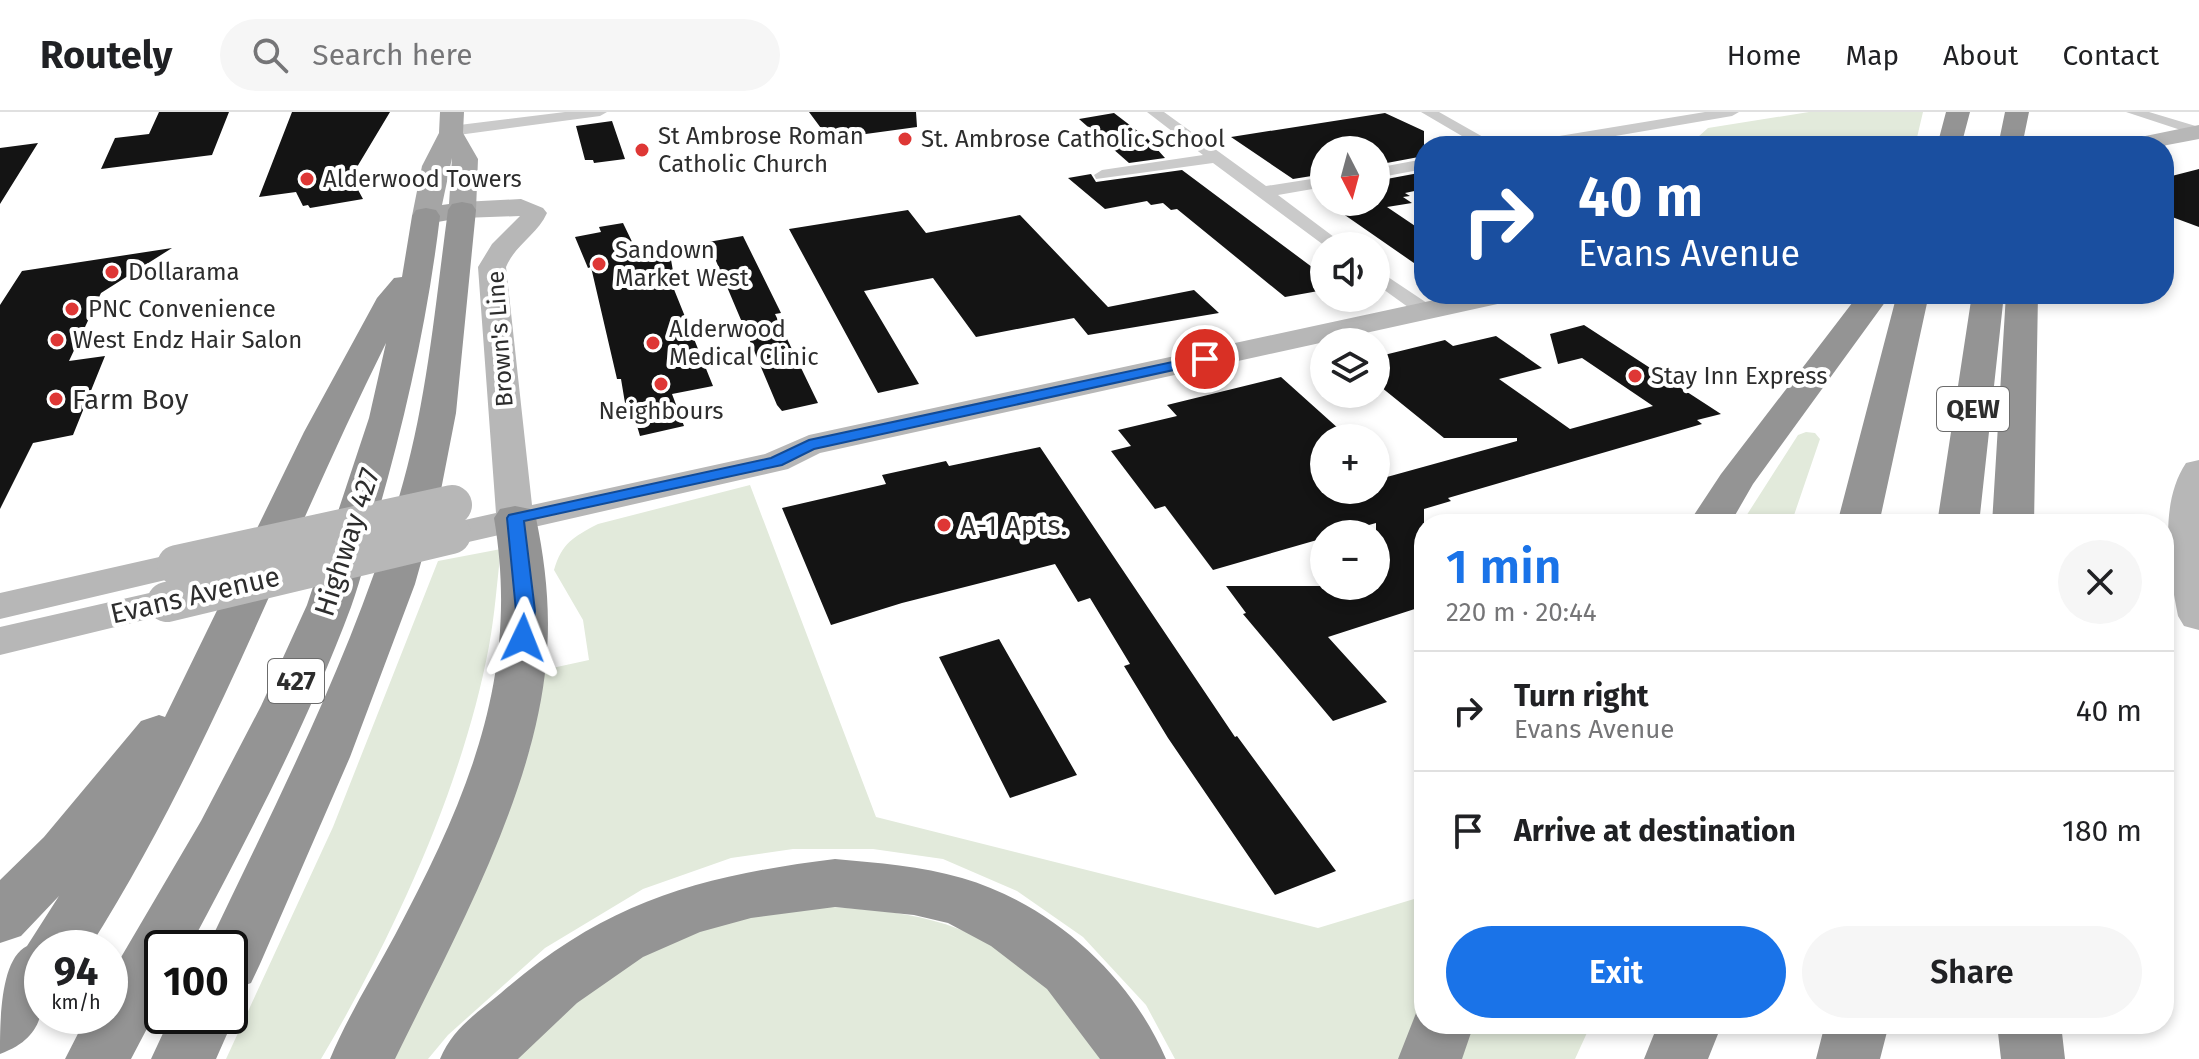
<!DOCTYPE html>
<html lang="en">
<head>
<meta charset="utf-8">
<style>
  :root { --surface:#fff; --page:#f6f6f6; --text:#202124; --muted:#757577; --line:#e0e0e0; --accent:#1a73e8 }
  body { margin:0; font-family:"Fira Sans",sans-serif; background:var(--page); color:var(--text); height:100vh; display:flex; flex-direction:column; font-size:30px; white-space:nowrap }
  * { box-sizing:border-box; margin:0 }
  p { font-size:26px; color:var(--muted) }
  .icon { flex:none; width:44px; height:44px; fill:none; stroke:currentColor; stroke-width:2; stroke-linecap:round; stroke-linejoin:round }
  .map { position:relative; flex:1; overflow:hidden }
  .sheet { position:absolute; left:1414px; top:402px; width:760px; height:520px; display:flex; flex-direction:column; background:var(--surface); border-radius:32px; box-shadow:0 4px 12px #0003 }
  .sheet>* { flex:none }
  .top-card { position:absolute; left:1414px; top:24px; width:760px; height:168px; border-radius:32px; box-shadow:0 4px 12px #0003; background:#1a4fa0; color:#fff; overflow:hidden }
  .needle { width:52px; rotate:174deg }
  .buttons { position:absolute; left:1310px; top:24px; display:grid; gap:16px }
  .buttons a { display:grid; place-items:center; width:80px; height:80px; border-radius:50%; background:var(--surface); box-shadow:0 4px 12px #0003; font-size:40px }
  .speed { position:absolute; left:24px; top:818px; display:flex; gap:16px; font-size:40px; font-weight:700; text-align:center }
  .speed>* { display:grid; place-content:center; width:104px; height:104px; border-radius:50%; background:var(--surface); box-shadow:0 4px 12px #0003; line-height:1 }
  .speed small { font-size:20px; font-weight:400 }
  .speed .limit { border:4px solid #111; border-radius:12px; background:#fff; color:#111 }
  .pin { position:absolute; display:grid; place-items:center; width:68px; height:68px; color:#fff; margin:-34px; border:4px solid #fff; border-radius:50%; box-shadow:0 2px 8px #0007 }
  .me { position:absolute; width:88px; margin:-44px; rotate:2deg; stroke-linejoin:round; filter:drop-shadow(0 0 6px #0008) }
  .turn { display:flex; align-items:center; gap:28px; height:168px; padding:0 32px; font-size:36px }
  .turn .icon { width:104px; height:104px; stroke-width:2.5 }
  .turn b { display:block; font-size:56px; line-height:68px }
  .round { display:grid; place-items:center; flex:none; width:84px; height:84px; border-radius:42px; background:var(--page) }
  .headline { display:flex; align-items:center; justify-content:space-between; height:136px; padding:0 32px }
  h1 { font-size:48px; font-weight:600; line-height:60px; color:var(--accent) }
  .primary-button { display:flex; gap:16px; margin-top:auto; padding:16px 32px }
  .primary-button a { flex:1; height:92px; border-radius:48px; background:var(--accent); color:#fff; font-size:32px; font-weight:600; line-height:92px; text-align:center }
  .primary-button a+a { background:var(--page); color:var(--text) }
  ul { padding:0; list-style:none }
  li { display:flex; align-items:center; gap:24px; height:120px; padding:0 32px; border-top:2px solid var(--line) }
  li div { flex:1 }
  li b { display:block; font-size:30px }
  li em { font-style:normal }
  header { display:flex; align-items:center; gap:48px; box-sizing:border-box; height:112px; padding:0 40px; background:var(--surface); border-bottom:2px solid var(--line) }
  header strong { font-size:38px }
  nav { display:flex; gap:44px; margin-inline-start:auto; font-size:28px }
  .search { width:560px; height:72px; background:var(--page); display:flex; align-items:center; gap:20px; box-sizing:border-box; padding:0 28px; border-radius:44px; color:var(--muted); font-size:30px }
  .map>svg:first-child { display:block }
  .green { fill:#e2eadb }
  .building { fill:#141414 }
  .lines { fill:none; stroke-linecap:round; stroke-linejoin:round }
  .street { fill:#cacaca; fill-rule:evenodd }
  .secondary { fill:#b7b7b7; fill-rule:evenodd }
  .primary { fill:#a5a5a5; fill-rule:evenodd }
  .highway { fill:#949494; fill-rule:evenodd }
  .secondary-bridge { stroke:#b7b7b7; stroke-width:40 }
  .route { fill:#1a73e8; stroke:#114b97; stroke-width:2 }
  .poi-dot { fill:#de3735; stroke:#fff; stroke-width:3 }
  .labels { text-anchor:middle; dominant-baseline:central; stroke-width:8; stroke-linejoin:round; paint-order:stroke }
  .far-poi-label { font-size:24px; fill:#2d2d2d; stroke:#fff; text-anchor:start }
  .far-street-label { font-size:24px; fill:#2d2d2d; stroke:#fff }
  .shield { fill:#fff; stroke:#6c6c6c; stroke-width:2 }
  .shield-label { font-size:26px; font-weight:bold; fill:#2d2d2d }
  .poi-label { font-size:28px; fill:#2d2d2d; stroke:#fff; text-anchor:start }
  .street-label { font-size:28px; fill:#2d2d2d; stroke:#fff }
</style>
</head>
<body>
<header>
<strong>Routely</strong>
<div class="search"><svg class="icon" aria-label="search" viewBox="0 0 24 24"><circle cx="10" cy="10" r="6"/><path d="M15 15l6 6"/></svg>Search here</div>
<nav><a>Home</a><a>Map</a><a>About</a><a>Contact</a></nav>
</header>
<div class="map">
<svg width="2199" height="947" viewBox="0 0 2199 947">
  <rect width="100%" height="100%" fill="#fff"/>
  <path class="green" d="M1809 0H1923L1915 34H1699L1698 25 1708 16Z
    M1806 320 1815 321 1820 327 1791 412H1741L1798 323Z
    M750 373 876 705 1318 816 1424 784V912H1591L1575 947H1175L1146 893 1083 825 1017 779 943 747 873 737H793L731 746 643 777 545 836 448 923 428 947H387L496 728 530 636 543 558 589 548 583 508 554 458C562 431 573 425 598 412Z
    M501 437C497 469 495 502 489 534 463 674 393 825 321 947H226L333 715 438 449Z
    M811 794C898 798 970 804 1038 866 1063 888 1082 921 1103 947H508C562 897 621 849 690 822 729 807 771 801 811 794Z"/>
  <path class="building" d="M159 0H229L212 43 101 57 115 26 149 22Z
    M292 0H390L351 65 363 87 310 96 308 93 303 94 296 80 259 85Z
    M809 0H916L917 15 829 27Z
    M1114 1 1148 27 1165 46 1129 51 1079 7Z
    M1385 1 1424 19V44L1376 53V38H1324V62L1293 67 1231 25Z
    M612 9 625 47 594 51 593 48H585L576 14Z
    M38 31 0 92V36Z
    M2199 57V115L2164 102V66Z
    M1182 58 1324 164V178L1285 185 1177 97 1171 98 1163 91 1151 93 1147 89 1105 97 1068 66 1091 62 1096 70Z
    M1424 60V77L1405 81 1410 84 1403 85 1412 91 1387 95 1424 120V158L1326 90H1376V69Z
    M908 98 926 121 1020 103 1108 195 1194 178 1219 201 1088 223 1074 206 976 225 933 166 864 179 919 272 878 281 789 117Z
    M623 111 636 138 661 134 662 137 669 136 674 165H669L713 274 672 282 684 314 640 324 630 290 625 291 621 267H617L591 155 588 156 575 125 601 120 599 115Z
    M743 124 781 201 775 202 818 291 782 299 777 293 708 130Z
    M172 136 101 181 69 249 105 244 73 323 33 331 0 397V193L22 159Z
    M1584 213 1721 302 1697 308 1702 312 1448 386 1451 389 1424 397V494L1328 525 1387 590 1333 609 1243 502 1246 501 1226 474H1376V411L1337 422H1324V426L1213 458 1165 394 1155 397 1111 339 1131 334 1118 318 1177 304 1167 293 1281 265 1349 326H1324V378H1376V368L1517 329V326H1444L1376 271V245L1445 228 1453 234 1496 224 1542 256 1499 267 1570 317 1653 294 1582 246 1558 252 1550 222Z
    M1040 335 1235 625 1237 624 1336 759 1275 783 1168 626 1124 554 1130 552 1090 486 1078 490 1055 452 902 491 831 513 782 396 886 372 882 363 946 349 949 354Z
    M999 527 1077 663 1010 686 939 545Z"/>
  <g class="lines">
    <path class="street" d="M565 0H607L600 4 451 24 443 19 451 14Z
      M1147 0H1164L1266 74 1324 65V75L1278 83 1346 134H1325L1213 51 1096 67 1094 63 1102 58 1203 43Z
      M1421 0H1439L1499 34H1479Z
      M1705 0H1739L1732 4 1557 34H1521L1529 29Z
      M2126 0H2149L2199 15V24Z
      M1424 47V57L1376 66V56Z
      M1376 157 1433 195 1436 199 1433 203H1419L1376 172Z"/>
    <path class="secondary" d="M2199 13V27L2162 34H2118L2121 29Z
      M521 87 543 96 547 101C537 123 515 133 506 155L532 393 765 342 809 323 1462 182H1516L1512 188 1502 191 820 341 788 357 451 434 438 430 432 422 438 414 496 401 478 155 492 132 520 104 462 106 453 103 449 98 453 93 462 90Z
      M2199 348V518L2184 514 2178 504C2169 458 2158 393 2186 351Z
      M177 441 191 444 197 453 191 462 0 507V481Z
      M167 477 181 481 187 490 181 499 0 543V515Z"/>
    <path class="primary" d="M440 0H464L463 21 478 47 476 98 472 104 426 112 416 110 412 104 422 54 439 21ZM452 46 449 92 442 93Z"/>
    <path class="highway" d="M1946 0H1970L1961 34H1937Z
      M2005 0H2029L2022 34H1998Z
      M462 90 472 92 476 98 456 301 440 383 415 472 350 645 260 852 251 871 230 879V836H207C277 689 353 542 399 385 427 292 435 194 448 98L452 92Z
      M426 96 436 98 440 104C428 205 406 304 378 401 369 432 362 465 351 495 307 613 248 725 189 836H162V888L131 947H65L87 904H110V864L201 709 261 594 307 493 369 306 386 231C286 432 210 646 89 836H42C42 885 54 922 0 942 0 910 0 847 27 834L59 784 21 824 0 831V768L44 725 141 609 159 603 165 605 304 320 377 186 394 166 402 165 412 104 416 98Z
      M1859 182H1891L1753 372 1730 412H1688L1721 362Z
      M1897 182H1929L1879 412H1837Z
      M1972 182H2004L1979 412H1937Z
      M2006 182H2038L2034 412H1992Z
      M515 394 530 397 536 406C546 454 551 502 546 551 534 683 453 828 395 947H330C348 904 373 864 395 823 467 687 521 564 494 406L500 397Z
      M835 747C878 751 921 754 962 766 1051 792 1130 863 1166 947H1100L1047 877 991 834 948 811 914 803 835 795 751 806 700 820 643 845 577 891 518 947H440C453 916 476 902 501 881 607 789 699 764 835 747Z
      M1424 890V912H1474L1462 947H1398L1420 891Z
      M230 892 235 904 216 947H151L171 904H230Z
      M1658 912H1722L1708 947H1644Z
      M1825 912H1889L1880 947H1816Z
      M1997 912H2061L2065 947H2001Z"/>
    <path class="secondary-bridge" d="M177 453 452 393
      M167 490 451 422"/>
  </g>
  <path class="route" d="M1205 243 1212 247 1210 250 814 337 782 353 524 409 535 499 530 531 523 532 513 526 516 499 507 406 509 403 771 346 809 328Z"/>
  <g class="poi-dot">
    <circle cx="905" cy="27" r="8"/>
    <circle cx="642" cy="38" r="8"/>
    <circle cx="307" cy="67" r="8"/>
    <circle cx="599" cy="152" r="8"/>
    <circle cx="112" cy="160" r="8"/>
    <circle cx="72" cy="197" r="8"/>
    <circle cx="57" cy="228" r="8"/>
    <circle cx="653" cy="231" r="8"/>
    <circle cx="1635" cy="264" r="8"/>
    <circle cx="661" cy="272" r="8"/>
    <circle cx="56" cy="287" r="8"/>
    <circle cx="944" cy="413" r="8"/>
  </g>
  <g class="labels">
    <g class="far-poi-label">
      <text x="658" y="24">St Ambrose Roman<tspan x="658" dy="28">Catholic Church</tspan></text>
      <text x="921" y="27">St. Ambrose Catholic School</text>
      <text x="323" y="67">Alderwood Towers</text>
      <text x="615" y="138">Sandown<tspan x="615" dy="28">Market West</tspan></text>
      <text x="128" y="160">Dollarama</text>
      <text x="88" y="197">PNC Convenience</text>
      <text x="669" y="217">Alderwood<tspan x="669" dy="28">Medical Clinic</tspan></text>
      <text x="73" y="228">West Endz Hair Salon</text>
      <text x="1651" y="264">Stay Inn Express</text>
      <text x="661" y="299" text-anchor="middle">Neighbours</text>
    </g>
    <g class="far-street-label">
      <text transform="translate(500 227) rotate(-94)">Brown's Line</text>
    </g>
    <g class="shield">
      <rect x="1937" y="275" width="72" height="44" rx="6"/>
      <rect x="268" y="547" width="56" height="44" rx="6"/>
    </g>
    <g class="shield-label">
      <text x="1973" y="297">QEW</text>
      <text x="296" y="569">427</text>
    </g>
    <g class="poi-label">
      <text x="72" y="287">Farm Boy</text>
      <text x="960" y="413">A-1 Apts.</text>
    </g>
    <g class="street-label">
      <text transform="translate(347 430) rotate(-72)">Highway 427</text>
      <text transform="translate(195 483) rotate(-13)">Evans Avenue</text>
    </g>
  </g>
</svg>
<div class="buttons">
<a><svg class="needle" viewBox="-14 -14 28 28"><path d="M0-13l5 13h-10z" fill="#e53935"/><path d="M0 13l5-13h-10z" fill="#757577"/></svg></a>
<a><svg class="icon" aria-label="sound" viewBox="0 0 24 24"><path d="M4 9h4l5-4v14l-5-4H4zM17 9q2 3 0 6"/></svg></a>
<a><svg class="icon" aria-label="layers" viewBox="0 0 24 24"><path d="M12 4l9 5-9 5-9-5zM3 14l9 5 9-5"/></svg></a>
<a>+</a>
<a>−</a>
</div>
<div class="speed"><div>94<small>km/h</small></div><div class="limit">100</div></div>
<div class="pin" style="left:1205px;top:247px;background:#d93025"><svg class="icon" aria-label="arrive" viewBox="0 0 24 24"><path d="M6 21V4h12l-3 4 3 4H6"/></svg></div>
<svg class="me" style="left:523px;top:526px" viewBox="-20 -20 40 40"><path d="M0-17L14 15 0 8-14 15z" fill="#1a73e8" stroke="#fff" stroke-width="4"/></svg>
<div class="top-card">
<div class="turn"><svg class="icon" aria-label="right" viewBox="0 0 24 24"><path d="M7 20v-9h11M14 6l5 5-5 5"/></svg><div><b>40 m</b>Evans Avenue</div></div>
</div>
<section class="sheet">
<div class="headline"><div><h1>1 min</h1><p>220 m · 20:44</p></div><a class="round"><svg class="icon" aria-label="close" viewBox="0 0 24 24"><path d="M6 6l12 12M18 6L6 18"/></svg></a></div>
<ul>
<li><svg class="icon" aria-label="right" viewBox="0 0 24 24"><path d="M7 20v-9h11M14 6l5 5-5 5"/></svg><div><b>Turn right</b><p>Evans Avenue</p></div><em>40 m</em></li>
<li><svg class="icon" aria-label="arrive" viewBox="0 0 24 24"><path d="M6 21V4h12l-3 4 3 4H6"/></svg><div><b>Arrive at destination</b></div><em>180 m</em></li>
</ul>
<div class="primary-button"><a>Exit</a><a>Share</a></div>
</section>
</div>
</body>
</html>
